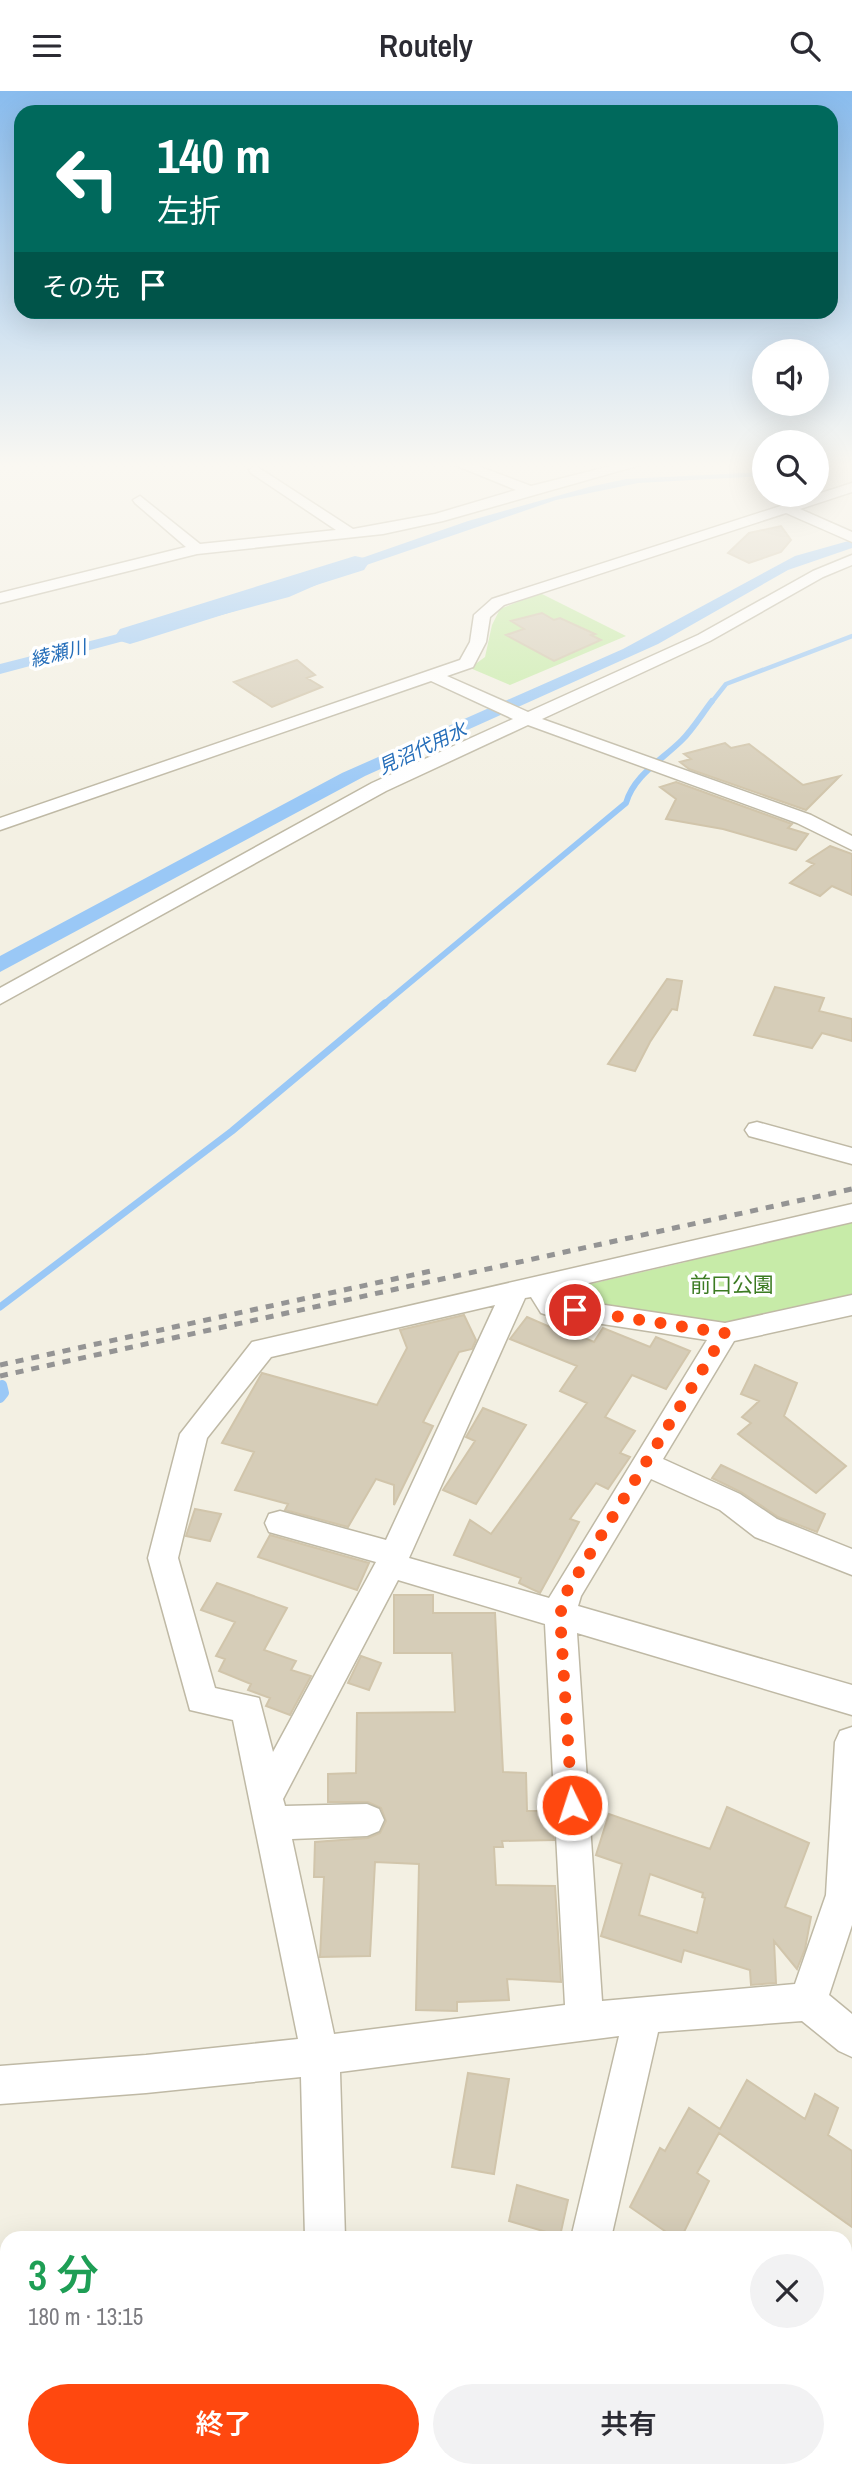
<!DOCTYPE html>
<html lang="ja">
<head>
<meta charset="utf-8">
<style>
  :root { --surface:#fff; --page:#f2f2f3; --text:#2b2b33; --muted:#7c7c81; --accent:#ff480f }
  body { margin:0; font-family:"Archivo Narrow","Noto Sans JP",sans-serif; background:var(--page); color:var(--text); height:100vh; display:flex; flex-direction:column; font-size:26px; white-space:nowrap }
  * { box-sizing:border-box; margin:0 }
  p { font-size:23px; color:var(--muted) }
  .icon { flex:none; width:38px; height:38px; fill:none; stroke:currentColor; stroke-width:2; stroke-linecap:round; stroke-linejoin:round }
  .map { position:relative; flex:1; overflow:hidden }
  .side { position:absolute; left:0px; top:2140px; width:852px; height:247px; display:flex; flex-direction:column; background:var(--surface); border-radius:21px 21px 0 0; box-shadow:0 7px 28px #0002 }
  .side>* { flex:none }
  .guide { position:absolute; left:14px; top:14px; width:824px; height:214px; border-radius:21px; box-shadow:0 7px 28px #0002; background:#00695c; color:#fff; overflow:hidden }
  .controls { position:absolute; left:752px; top:248px; display:grid; gap:14px }
  .controls a { display:grid; place-items:center; width:77px; height:77px; border-radius:50%; background:var(--surface); box-shadow:0 7px 28px #0002; font-size:35px }
  .pin { position:absolute; display:grid; place-items:center; width:60px; height:60px; color:#fff; margin:-30px; border:4px solid #fff; border-radius:50%; box-shadow:0 2px 7px #0007 }
  .me { position:absolute; width:77px; margin:-38px; rotate:356deg; stroke-linejoin:round; filter:drop-shadow(0 0 5px #0008) }
  .turn { display:flex; align-items:center; gap:24px; height:147px; padding:0 28px; font-size:32px }
  .turn .icon { width:91px; height:91px; stroke-width:2.5 }
  .turn b { display:block; font-size:49px; line-height:60px }
  .then { display:flex; align-items:center; height:66px; padding:0 28px; background:#0003; gap:14px; font-size:26px }
  .round { display:grid; place-items:center; flex:none; width:74px; height:74px; border-radius:37px; background:var(--page) }
  .overview { display:flex; align-items:center; justify-content:space-between; height:119px; padding:0 28px }
  h1 { font-size:42px; font-weight:600; line-height:52px; color:#1e9e55 }
  .button { display:flex; gap:14px; margin-top:auto; padding:14px 28px }
  .button a { flex:1; height:80px; border-radius:42px; background:var(--accent); color:#fff; font-size:28px; font-weight:600; line-height:80px; text-align:center }
  .button a+a { background:var(--page); color:var(--text) }
  header { display:flex; justify-content:space-between; align-items:center; height:91px; padding:0 28px; background:var(--surface); font-size:32px; font-weight:600 }
  .map>svg:first-child { display:block }
  .education { fill:#eee7cc }
  .green { fill:#c7eba8 }
  .water { fill:#9ac8f6 }
  .lines { fill:none; stroke-linecap:round; stroke-linejoin:round }
  .stream-far3 { stroke:#9ac8f6; stroke-width:4.5 }
  .stream-far2 { stroke:#9ac8f6; stroke-width:6 }
  .stream-far1 { stroke:#9ac8f6; stroke-width:7 }
  .stream { stroke:#9ac8f6; stroke-width:10 }
  .river { fill:#9ac8f6; fill-rule:evenodd }
  .building { fill:#d6cdb8; stroke:#d1c5ab; stroke-width:2; fill-rule:evenodd }
  .minor-casing { stroke:#bfb9a5; stroke-width:3 }
  .minor { fill:#fff; fill-rule:evenodd }
  .rail { stroke:#949494; stroke-width:5; stroke-dasharray:8 8; stroke-linecap:butt }
  .route { stroke:#ff480f; stroke-width:12; stroke-dasharray:0 21.6 }
  .labels { text-anchor:middle; dominant-baseline:central; stroke-width:7; stroke-linejoin:round; paint-order:stroke }
  .far-water-label { font-size:19px; font-style:italic; fill:#246db9; stroke:#fff }
  .park-label { font-size:21px; fill:#3c7b22; stroke:#fff }
</style>
</head>
<body>
<header><svg class="icon" aria-label="menu" viewBox="0 0 24 24"><path d="M4 6h16M4 12h16M4 18h16"/></svg>Routely<svg class="icon" aria-label="search" viewBox="0 0 24 24"><circle cx="10" cy="10" r="6"/><path d="M15 15l6 6"/></svg></header>
<div class="map">
<svg width="852" height="2386" viewBox="0 0 852 2386">
  <rect width="100%" height="100%" fill="#f3f0e3"/>
  <path class="education" d="M180 2380H274L273 2386H83Z"/>
  <path class="green" d="M540 502 626 545 510 594 470 577 485 566 492 534 500 518Z
    M852 1127V1203L722 1234 565 1210 564 1199 686 1171 691 1163Z"/>
  <path class="water" d="M765 381V385L638 392 556 409 346 481 289 506 0 583V573L212 519 468 430 589 396 626 388Z
    M852 449V457L788 479 658 553 365 685 0 881V865L342 682 623 558 795 465Z"/>
  <g class="lines">
    <path class="stream-far3" d="M711 612 726 593 852 545"/>
    <path class="stream-far2" d="M383 914 626 712C634 684 662 669 682 649 693 638 702 623 712 610"/>
    <path class="stream-far1" d="M0 1216 232 1040 385 912
      M2 1293 3 1296"/>
    <path class="stream" d="M0 1307 4 1302 2 1294"/>
    <path class="river" d="M355 465 364 467 368 473 364 479 140 550 130 553 120 550 116 544 120 538Z"/>
  </g>
  <path class="building" d="M781 435 791 449 781 461 749 472 728 462 749 442Z
    M542 522 554 529 560 527 595 543 591 544 601 549 554 570 506 544 524 538 511 530Z
    M297 569 315 584 307 587 322 596 272 616 234 591Z
    M725 652 731 657 749 653 803 694 840 685 806 719 689 678 680 671 691 668 684 663Z
    M676 691 792 733 788 737 808 743 796 759 723 738 666 728 676 708 660 696Z
    M830 755 852 763V804L832 795 820 805 790 792 814 773 807 770Z
    M667 888 682 890 677 919 672 918 650 951 635 980 608 973Z
    M775 896 824 907 819 920 852 928V950L822 942 812 957 754 944Z
    M464 1224 476 1249 472 1258 459 1261 423 1331 433 1335 394 1414V1394L376 1388 348 1436 285 1419 288 1413 235 1399 254 1361 222 1352 262 1282 377 1314 407 1257 400 1239Z
    M527 1226 559 1240 561 1237 594 1251 603 1237 650 1256 656 1246 690 1260 666 1298 632 1284 605 1326 635 1340 620 1362 630 1366 608 1398 596 1392 570 1428 579 1431 540 1502 519 1492 521 1487 454 1464 470 1429 491 1443 587 1312 560 1300 577 1275 510 1248Z
    M755 1274 797 1292 784 1325 846 1375 816 1402 738 1343 751 1332 742 1326 759 1310 741 1303Z
    M483 1317 526 1334 476 1413 443 1399 475 1350 466 1346Z
    M721 1374 825 1423 817 1441 778 1426 741 1401 712 1387Z
    M195 1418 221 1423 210 1450 186 1445Z
    M270 1444 369 1472 357 1499 258 1466Z
    M217 1492 287 1517 264 1559 296 1570 291 1579 311 1585 290 1624 266 1615 270 1607 248 1599 251 1593 219 1580 225 1568 216 1565 235 1531 201 1519Z
    M394 1504H433V1522H495L503 1681 526 1682 527 1720H551L554 1749 502 1750 503 1756H494L496 1794 555 1795 561 1891 507 1888 509 1909 457 1911V1920L416 1919 419 1773 375 1771 370 1865 320 1866 324 1786H314L315 1751 368 1747 380 1742 386 1730 381 1717 368 1711H328V1683L356 1682 357 1622 455 1621 452 1562H394Z
    M361 1565 381 1572 369 1599 348 1592Z
    M727 1716 809 1752 785 1816 811 1826 805 1858 797 1878 774 1850 776 1892 751 1894 750 1879 684 1859 681 1871 601 1845 622 1773 596 1764 609 1723 710 1758ZM650 1783 703 1802 702 1806 705 1807 697 1842 639 1824Z
    M468 1982 509 1988 494 2083 452 2076Z
    M747 1989 805 2028 815 2003 838 2017 828 2044 852 2060V2136L719 2042 697 2082 709 2090 681 2147H675L630 2116 660 2057 665 2060 689 2017 720 2038Z
    M517 2094 568 2109 560 2145 509 2130Z"/>
  <g class="lines">
    <g class="minor-casing">
      <path id="minor" d="M450 372H470L531 395 623 372H647L443 430 383 443 197 463 0 512V502L186 456 135 412 133 409 140 405 200 453 336 439 251 382 249 379 256 375 353 438 435 423 516 399Z
        M852 392V401L800 418 852 441V451L786 422 504 514 490 526 486 551 473 576 447 585 528 621 698 544 813 480 852 464V474L823 486 710 550 542 628 811 724 852 745V759L797 732 528 634 386 700 0 913V897L372 692 513 628 431 590 0 739V727L460 569 470 551 474 524 492 508Z
        M757 1031 852 1057V1073L749 1045 745 1039 749 1033Z
        M852 1113V1131L554 1200 558 1207 725 1232 852 1204V1224L734 1250 663 1368 740 1403 777 1428 852 1458V1484L755 1446 720 1419 651 1388 581 1505 578 1515 852 1594V1624L577 1542 602 1910 795 1893 826 1804 835 1651 840 1640 852 1636V1834L829 1904 852 1923V1966L839 1960 802 1930 658 1941 611 2147H571L619 1945 340 1981 345 2147H305L301 1986 146 2002 0 2013V1975L146 1964 298 1948 233 1629 190 1619 148 1467 180 1343 252 1251ZM531 1206 541 1222 550 1225 707 1249 549 1507 409 1467 525 1207ZM495 1214 386 1449 280 1420 269 1423 265 1432 269 1441 376 1471 273 1661 259 1607 215 1597 178 1467 207 1347 271 1266ZM398 1489 545 1533 565 1914 334 1943 292 1748 367 1745 379 1740 384 1729 379 1718 367 1713 285 1715 283 1708Z
        M7 2339V2380H14L0 2384V2340Z
        M279 2380H323L321 2386H277Z
        M402 2380H461L463 2386H404Z
        M515 2380H559L557 2386H513Z
        M615 2380H660L658 2386H613Z"/>
    </g>
    <use href="#minor" class="minor"/>
    <path class="rail" d="M0 1274 431 1180
      M0 1285 852 1098"/>
  </g>
  <linearGradient id="sky" x2="0" y2="1"><stop stop-color="#89bcee"/><stop offset="0.53" stop-color="#faf8f2"/><stop offset="1" stop-color="#faf8f2" stop-opacity="0"/></linearGradient>
  <rect width="852" height="706" fill="url(#sky)"/>
  <g class="lines">
    <path class="route" d="M572 1714 560 1524 566 1502 725 1242 575 1219"/>
  </g>
  <g class="labels">
    <g class="far-water-label">
      <text transform="translate(58 562) rotate(-14)">綾瀬川</text>
      <text transform="translate(422 657) rotate(-25)">見沼代用水</text>
    </g>
    <g class="park-label">
      <text x="732" y="1193">前口公園</text>
    </g>
  </g>
</svg>
<div class="controls">
<a><svg class="icon" aria-label="sound" viewBox="0 0 24 24"><path d="M4 9h4l5-4v14l-5-4H4zM17 9q2 3 0 6"/></svg></a>
<a><svg class="icon" aria-label="search" viewBox="0 0 24 24"><circle cx="10" cy="10" r="6"/><path d="M15 15l6 6"/></svg></a>
</div>
<div class="pin" style="left:575px;top:1219px;background:#d93025"><svg class="icon" aria-label="arrive" viewBox="0 0 24 24"><path d="M6 21V4h12l-3 4 3 4H6"/></svg></div>
<svg class="me" style="left:572px;top:1714px" viewBox="-20 -20 40 40"><circle r="17" fill="#ff480f" stroke="#fff" stroke-width="3"/><path d="M0-11L8 9 0 5-8 9z" fill="#fff"/></svg>
<div class="guide">
<div class="turn"><svg class="icon" aria-label="left" viewBox="0 0 24 24"><path d="M17 20v-9H6M10 6l-5 5 5 5"/></svg><div><b>140 m</b>左折</div></div>
<div class="then">その先<svg class="icon" aria-label="arrive" viewBox="0 0 24 24"><path d="M6 21V4h12l-3 4 3 4H6"/></svg></div>
</div>
<section class="side">
<div class="overview"><div><h1>3 分</h1><p>180 m · 13:15</p></div><a class="round"><svg class="icon" aria-label="close" viewBox="0 0 24 24"><path d="M6 6l12 12M18 6L6 18"/></svg></a></div>
<div class="button"><a>終了</a><a>共有</a></div>
</section>
</div>
</body>
</html>
